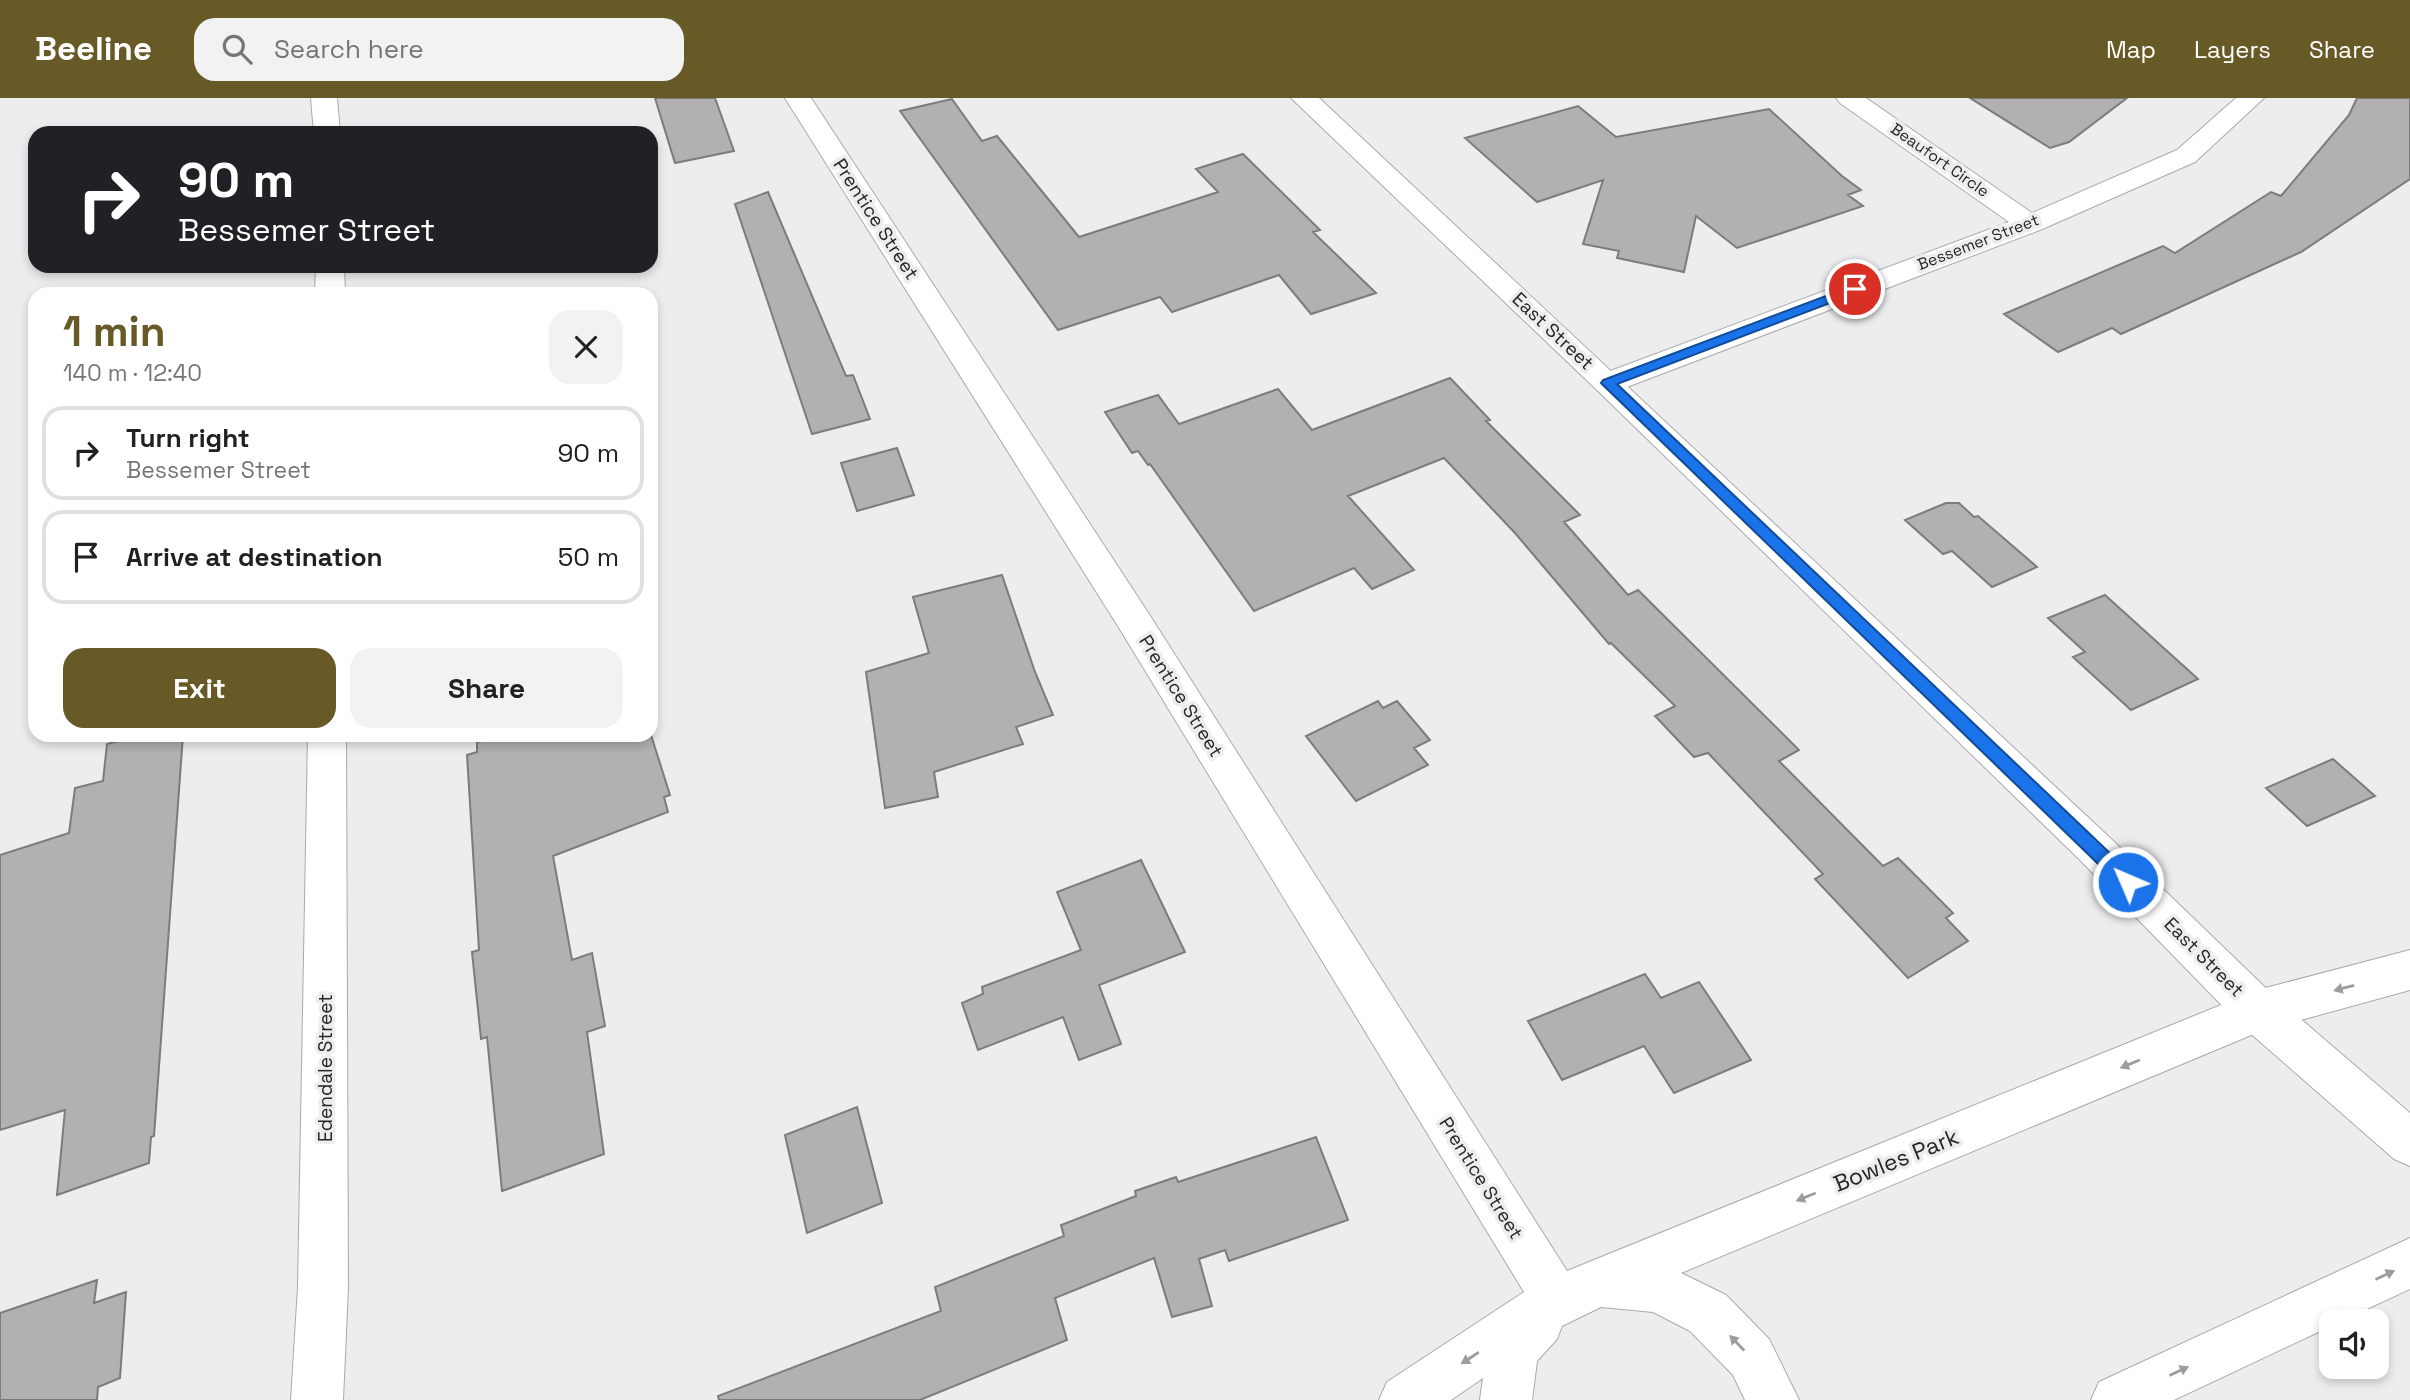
<!DOCTYPE html>
<html lang="en">
<head>
<meta charset="utf-8">
<style>
  :root { --surface:#fff; --page:#f2f2f2; --text:#202124; --muted:#757577; --line:#e0e0e0; --accent:#675a27 }
  body { margin:0; font-family:"Space Grotesk",sans-serif; background:var(--page); color:var(--text); height:100vh; display:flex; flex-direction:column; font-size:26px; white-space:nowrap }
  * { box-sizing:border-box; margin:0 }
  p { font-size:23px; color:var(--muted) }
  .icon { flex:none; width:38px; height:38px; fill:none; stroke:currentColor; stroke-width:2; stroke-linecap:round; stroke-linejoin:round }
  .map { position:relative; flex:1; overflow:hidden }
  .details { position:absolute; left:28px; top:189px; width:630px; height:455px; display:flex; flex-direction:column; background:var(--surface); border-radius:21px; box-shadow:0 4px 10px #0003 }
  .details>* { flex:none }
  .banner { position:absolute; left:28px; top:28px; width:630px; height:147px; border-radius:21px; box-shadow:0 4px 10px #0003; background:#202124; color:#fff; overflow:hidden }
  .tools { position:absolute; left:2319px; top:1211px; display:grid; gap:14px }
  .tools a { display:grid; place-items:center; width:70px; height:70px; border-radius:14px; background:var(--surface); box-shadow:0 4px 10px #0003; font-size:35px }
  .pin { position:absolute; display:grid; place-items:center; width:60px; height:60px; color:#fff; margin:-30px; border:4px solid #fff; border-radius:50%; box-shadow:0 2px 7px #0007 }
  .me { position:absolute; width:77px; margin:-38px; rotate:315deg; stroke-linejoin:round; filter:drop-shadow(0 0 5px #0008) }
  .turn { display:flex; align-items:center; gap:24px; height:147px; padding:0 35px; font-size:32px }
  .turn .icon { width:91px; height:91px; stroke-width:2.5 }
  .turn b { display:block; font-size:49px; line-height:60px }
  .round { display:grid; place-items:center; flex:none; width:74px; height:74px; border-radius:21px; background:var(--page) }
  .head { display:flex; align-items:center; justify-content:space-between; height:119px; padding:0 35px }
  h1 { font-size:42px; font-weight:700; line-height:52px; color:var(--accent) }
  .primary-button { display:flex; gap:14px; margin-top:auto; padding:14px 35px }
  .primary-button a { flex:1; height:80px; border-radius:21px; background:var(--accent); color:#fff; font-size:28px; font-weight:700; line-height:80px; text-align:center }
  .primary-button a+a { background:var(--page); color:var(--text) }
  ul { padding:0; list-style:none }
  li { display:flex; align-items:center; gap:21px; height:94px; margin:0 14px 10px; padding:0 21px; border:4px solid var(--line); border-radius:21px }
  li div { flex:1 }
  li b { display:block; font-size:26px }
  li em { font-style:normal }
  header { display:flex; align-items:center; gap:42px; box-sizing:border-box; height:98px; padding:0 35px; background:var(--accent); color:#fff }
  header strong { font-size:33px }
  nav { display:flex; gap:38px; margin-inline-start:auto; font-size:24px }
  .search { width:490px; height:63px; background:var(--page); display:flex; align-items:center; gap:18px; box-sizing:border-box; padding:0 24px; border-radius:21px; color:var(--muted); font-size:26px }
  .map>svg:first-child { display:block }
  .building { fill:#b2b0b1; stroke:#7d7b7c; stroke-width:2 }
  .lines { fill:none; stroke-linecap:round; stroke-linejoin:round }
  .street-casing { stroke:#aaaaac; stroke-width:2 }
  .primary-casing { stroke:#aaaaac; stroke-width:2 }
  .street { fill:#fff; fill-rule:evenodd }
  .primary { fill:#fff; fill-rule:evenodd }
  .oneway { fill:#9d9d9e }
  .route { fill:#1a73e8; stroke:#114b97; stroke-width:2 }
  .labels { text-anchor:middle; dominant-baseline:central; stroke-width:7; stroke-linejoin:round; paint-order:stroke }
  .far-street-label { font-size:16px; fill:#262627; stroke:#ededef }
  .street-label { font-size:19px; fill:#262627; stroke:#ededef }
  .near-street-label { font-size:23px; fill:#262627; stroke:#ededef }
</style>
</head>
<body>
<header>
<strong>Beeline</strong>
<div class="search"><svg class="icon" aria-label="search" viewBox="0 0 24 24"><circle cx="10" cy="10" r="6"/><path d="M15 15l6 6"/></svg>Search here</div>
<nav><a>Map</a><a>Layers</a><a>Share</a></nav>
</header>
<div class="map">
<svg width="2410" height="1302" viewBox="0 0 2410 1302">
  <rect width="100%" height="100%" fill="#ededef"/>
  <path class="building" d="M655 0H715L734 53 675 65Z
    M1970 0H2127L2069 44 2050 50Z
    M2357 0H2410V81L2301 154 2121 236 2112 230 2058 254 2004 216 2163 148 2175 155 2271 94 2281 98 2349 17Z
    M952 1 982 43 997 38 1079 139 1218 94 1196 71 1243 56 1320 132 1313 134 1376 195 1311 216 1279 177 1172 214 1160 199 1058 232 900 13Z
    M1578 8 1616 39 1769 11 1842 78 1861 92 1848 97 1863 108 1737 150 1696 118 1684 174 1617 160 1619 153 1583 146 1603 82 1537 104 1465 40Z
    M768 94 846 278 853 277 870 321 812 336 735 106Z
    M1450 280 1490 322 1486 323 1580 417 1564 424 1628 497 1638 492 1799 652 1779 663 1883 768 1898 760 1953 815 1946 820 1968 843 1908 880 1815 781 1823 776 1708 655 1694 659 1655 618 1675 608 1611 545 1609 546 1515 435 1444 360 1348 398 1414 472 1372 491 1354 470 1254 513 1150 366 1148 367 1138 353 1132 355 1105 314 1158 297 1179 326 1278 291 1312 332Z
    M897 350 914 397 857 413 841 365Z
    M1946 405H1959L1974 419 1978 418 2037 469 1992 489 1952 453 1943 456 1905 422Z
    M1002 477 1035 574 1053 617 1016 629 1023 646 934 674 938 699 885 710 866 574 929 555 913 499Z
    M2105 497 2198 581 2131 612 2073 559 2085 554 2048 520Z
    M1378 603 1383 610 1397 603 1430 642 1414 650 1428 667 1356 703 1306 638Z
    M141 637H183L154 1038 151 1039 149 1065 57 1097 65 1012 0 1032V757L69 735 75 690 103 683 107 646Z
    M502 637H651L670 697 664 699 668 714 553 758 572 862 592 855 605 928 587 934 604 1056 502 1093 487 939 481 941 472 854 479 852 467 657 477 654V644Z
    M2333 661 2375 698 2307 728 2266 690Z
    M1141 762 1185 854 1099 887 1121 946 1079 962 1063 919 978 952 962 905 983 896 982 889 1081 852 1057 794Z
    M1645 876 1661 900 1699 884 1751 962 1674 995 1644 948 1562 982 1528 923Z
    M857 1009 882 1105 807 1135 785 1037Z
    M1316 1039 1348 1122 1229 1163 1225 1152 1199 1161 1212 1208 1172 1219 1154 1160 1055 1200 1067 1242 920 1302H719L718 1298 941 1213 935 1189 1064 1138 1061 1127 1136 1098 1135 1093 1176 1079 1178 1084Z
    M97 1182 94 1205 126 1194 120 1280 98 1289 97 1302H0V1215Z"/>
  <g class="lines">
    <g class="street-casing">
      <path id="street" d="M311 0H337L340 35H314Z
        M785 0H811L1147 513 1567 1173 2258 892 2410 852V892L2261 933 1681 1175 1726 1197 1769 1241 1799 1302H1745L1733 1277 1690 1233 1653 1214 1601 1209 1562 1228 1557 1241 1537 1263 1532 1302H1480L1483 1280 1451 1302H1379L1387 1284 1524 1194 1121 533Z
        M1836 0H1866L2032 115 2177 52 2236 0H2264L2195 64 2040 132 1619 292 1608 295 1597 292 1593 285 1597 278 2009 124 1840 5Z
        M316 168H344L345 196H315Z
        M308 637H346L348 1189 343 1302H291L298 1189Z
        M2410 1140V1191L2341 1223H2331V1228L2174 1302H2091L2099 1284Z"/>
    </g>
    <g class="primary-casing">
      <path id="primary" d="M1291 0H1319L2108 738 2274 898 2410 1015V1068L2394 1061 2242 928 2080 762 1597 292Z"/>
    </g>
    <use href="#street" class="street"/>
    <use href="#primary" class="primary"/>
  </g>
  <defs><path id="oneway-solid" d="M-6-.8H1V-3.2L6.5 0L1 3.2V.8H-6Z" transform="scale(1.75)"/></defs>
  <g class="oneway">
    <use href="#oneway-solid" transform="translate(2344 890) rotate(165)"/>
    <use href="#oneway-solid" transform="translate(2130 966) rotate(158)"/>
    <use href="#oneway-solid" transform="translate(1806 1099) rotate(158)"/>
    <use href="#oneway-solid" transform="translate(2385 1177) rotate(-25)"/>
    <use href="#oneway-solid" transform="translate(1737 1245) rotate(-134)"/>
    <use href="#oneway-solid" transform="translate(1470 1260) rotate(147)"/>
    <use href="#oneway-solid" transform="translate(2179 1273) rotate(-25)"/>
  </g>
  <path class="route" d="M1855 187 1859 188V194L1617 286 2134 778 2137 784 2134 789 2128 791 2122 789 1601 285 1603 282Z"/>
  <g class="labels">
    <g class="far-street-label">
      <text transform="translate(1940 62) rotate(35)">Beaufort Circle</text>
      <text transform="translate(1978 144) rotate(-21)">Bessemer Street</text>
    </g>
    <g class="street-label">
      <text transform="translate(876 121) rotate(57)">Prentice Street</text>
      <text transform="translate(1553 233) rotate(43)">East Street</text>
      <text transform="translate(1181 598) rotate(58)">Prentice Street</text>
      <text transform="translate(2204 859) rotate(45)">East Street</text>
      <text transform="translate(325 970) rotate(-90)">Edendale Street</text>
      <text transform="translate(1481 1080) rotate(58)">Prentice Street</text>
    </g>
    <g class="near-street-label">
      <text transform="translate(1896 1062) rotate(-22)">Bowles Park</text>
    </g>
  </g>
</svg>
<div class="tools">
<a><svg class="icon" aria-label="sound" viewBox="0 0 24 24"><path d="M4 9h4l5-4v14l-5-4H4zM17 9q2 3 0 6"/></svg></a>
</div>
<div class="pin" style="left:1855px;top:191px;background:#d93025"><svg class="icon" aria-label="arrive" viewBox="0 0 24 24"><path d="M6 21V4h12l-3 4 3 4H6"/></svg></div>
<svg class="me" style="left:2128px;top:784px" viewBox="-20 -20 40 40"><circle r="17" fill="#1a73e8" stroke="#fff" stroke-width="3"/><path d="M0-11L8 9 0 5-8 9z" fill="#fff"/></svg>
<div class="banner">
<div class="turn"><svg class="icon" aria-label="right" viewBox="0 0 24 24"><path d="M7 20v-9h11M14 6l5 5-5 5"/></svg><div><b>90 m</b>Bessemer Street</div></div>
</div>
<section class="details">
<div class="head"><div><h1>1 min</h1><p>140 m · 12:40</p></div><a class="round"><svg class="icon" aria-label="close" viewBox="0 0 24 24"><path d="M6 6l12 12M18 6L6 18"/></svg></a></div>
<ul>
<li><svg class="icon" aria-label="right" viewBox="0 0 24 24"><path d="M7 20v-9h11M14 6l5 5-5 5"/></svg><div><b>Turn right</b><p>Bessemer Street</p></div><em>90 m</em></li>
<li><svg class="icon" aria-label="arrive" viewBox="0 0 24 24"><path d="M6 21V4h12l-3 4 3 4H6"/></svg><div><b>Arrive at destination</b></div><em>50 m</em></li>
</ul>
<div class="primary-button"><a>Exit</a><a>Share</a></div>
</section>
</div>
</body>
</html>
